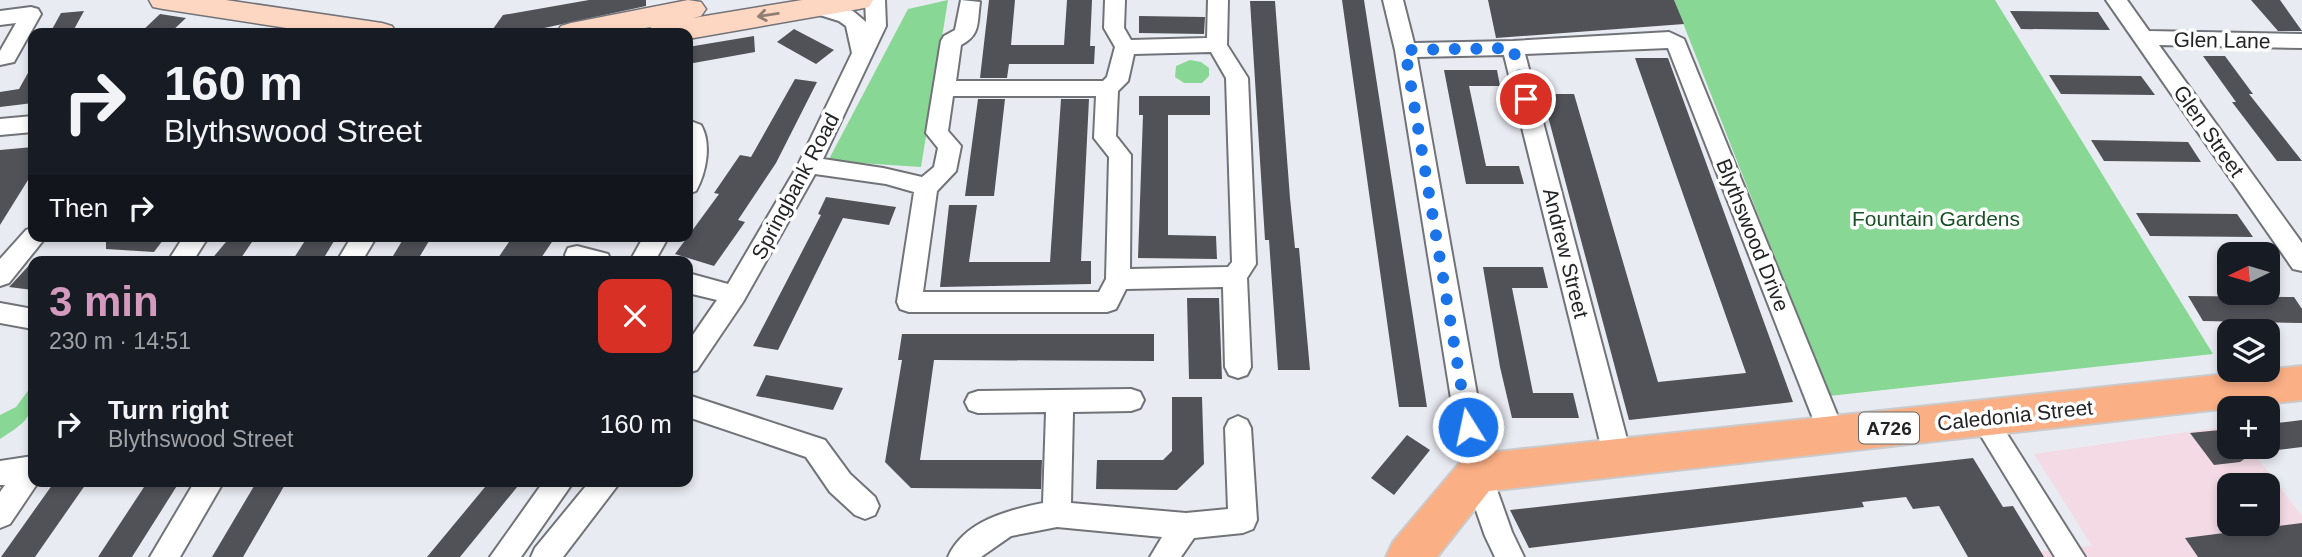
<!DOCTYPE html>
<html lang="en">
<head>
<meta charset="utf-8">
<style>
  :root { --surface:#171b24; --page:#20242c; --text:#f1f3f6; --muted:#9ea1a6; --accent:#d49abd }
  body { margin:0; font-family:Arial,sans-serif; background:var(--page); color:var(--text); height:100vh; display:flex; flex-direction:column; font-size:26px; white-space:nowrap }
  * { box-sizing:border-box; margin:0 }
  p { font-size:23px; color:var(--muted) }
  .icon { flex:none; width:38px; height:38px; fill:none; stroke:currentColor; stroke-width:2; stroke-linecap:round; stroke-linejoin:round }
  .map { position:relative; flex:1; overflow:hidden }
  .details { position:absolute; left:28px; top:256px; width:665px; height:231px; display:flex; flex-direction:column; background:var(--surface); border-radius:14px; box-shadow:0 4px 10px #0003 }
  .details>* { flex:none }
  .banner { position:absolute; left:28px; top:28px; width:665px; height:214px; border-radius:14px; box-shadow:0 4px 10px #0003; background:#171b24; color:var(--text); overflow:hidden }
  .needle { width:46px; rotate:265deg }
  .tools { position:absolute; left:2217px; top:242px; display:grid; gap:14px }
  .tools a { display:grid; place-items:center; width:63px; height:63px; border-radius:14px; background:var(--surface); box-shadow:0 4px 10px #0003; font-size:35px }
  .pin { position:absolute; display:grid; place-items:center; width:60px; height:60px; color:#fff; margin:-30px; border:4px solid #fff; border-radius:50%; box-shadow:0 2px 7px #0007 }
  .me { position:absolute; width:77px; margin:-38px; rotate:350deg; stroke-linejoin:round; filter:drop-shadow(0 0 5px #0008) }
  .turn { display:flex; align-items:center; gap:24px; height:147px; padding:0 21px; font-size:32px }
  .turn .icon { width:91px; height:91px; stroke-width:2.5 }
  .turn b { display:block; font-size:49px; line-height:60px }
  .then { display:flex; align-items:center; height:66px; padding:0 21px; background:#0003; gap:14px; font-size:26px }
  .round { display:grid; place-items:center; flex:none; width:74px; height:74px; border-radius:14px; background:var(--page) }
  .head { display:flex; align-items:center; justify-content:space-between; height:119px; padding:0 21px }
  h1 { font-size:42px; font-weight:600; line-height:52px; color:var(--accent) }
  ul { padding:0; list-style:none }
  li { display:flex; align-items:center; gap:21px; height:98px; padding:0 21px }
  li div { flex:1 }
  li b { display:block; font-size:26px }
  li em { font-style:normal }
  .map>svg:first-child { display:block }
  .industrial { fill:#f3dae4; fill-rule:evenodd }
  .green { fill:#88d794 }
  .building { fill:#505258 }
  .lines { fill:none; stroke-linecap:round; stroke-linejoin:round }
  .street-casing { stroke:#717379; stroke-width:4 }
  .secondary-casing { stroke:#717379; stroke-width:3 }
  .primary-casing { stroke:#cacacb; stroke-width:4 }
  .street { fill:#fff; fill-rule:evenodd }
  .secondary { fill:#fdd7c2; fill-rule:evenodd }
  .primary { fill:#fbaf85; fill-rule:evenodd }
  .oneway { stroke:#907e74 }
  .route { stroke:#1a73e8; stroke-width:12; stroke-dasharray:0 21.6 }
  .labels { text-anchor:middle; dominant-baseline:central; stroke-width:7; stroke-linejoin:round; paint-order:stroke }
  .shield { fill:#fff; stroke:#656667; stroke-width:2 }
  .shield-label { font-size:19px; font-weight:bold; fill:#232426 }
  .street-label { font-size:21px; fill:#232426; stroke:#fff }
  .park-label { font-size:21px; fill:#185125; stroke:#fff }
</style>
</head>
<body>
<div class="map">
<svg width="2302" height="557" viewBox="0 0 2302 557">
  <rect width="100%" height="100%" fill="#e9ebf2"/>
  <path class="industrial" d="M2229 426 2230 446H2248L2302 516V557H1992L2092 546 2034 454ZM2230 485H2268V523H2230Z"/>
  <path class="green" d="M948 0 921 167 828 161 908 9Z
    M1674 0H1995L2213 354 1829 396Z
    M1190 60 1201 62 1209 68V76L1202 83H1184L1175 77 1176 66Z
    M33 384C33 418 28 421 0 439V415L16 407Z"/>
  <path class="building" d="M589 0H646V6L521 33H490L503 15Z
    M989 0H1015L1011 45H1064L1067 0H1092L1090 46H1095L1094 64H1009L1007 78H980Z
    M1342 0H1364L1427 407H1399Z
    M1488 0H1674L1684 24 1496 38Z
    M2251 0H2280L2302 31H2278Z
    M1250 1H1275L1290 198 1295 248H1299L1310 370H1278L1269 240H1265Z
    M84 11 72 33H50L61 13Z
    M2010 11 2098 12 2110 30 2021 29Z
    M160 14 186 18 170 33H140Z
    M1139 16 1205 17 1204 34 1139 33Z
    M794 29 834 50 816 64 777 42Z
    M754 36 755 52 688 64V47Z
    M2203 56H2225L2253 94H2249L2302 161H2277L2232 102H2236Z
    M1635 58H1668L1793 402 1629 420 1542 94H1574L1658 382 1746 373Z
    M33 64V103L0 107V92L19 89Z
    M1444 70H1497L1500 86H1469L1486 166H1519L1524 184H1466Z
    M2049 75 2141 76 2155 95 2061 94Z
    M795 79 817 82 776 163 738 220 745 222 714 266 675 254 719 194 714 193 740 155 751 157Z
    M1139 96H1210V115H1168V235L1216 236 1217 259 1138 258 1143 115H1139Z
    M978 99H1005L994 196H965Z
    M1061 99H1089L1081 261H1091V284L940 287 949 205H977L969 262H1050Z
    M2091 140 2188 142 2201 162 2104 161Z
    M33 147V172L0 225V150Z
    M826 197 896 207 889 225 843 218 778 350 753 346 821 215 818 214Z
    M2136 213 2237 214 2253 237 2150 236Z
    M106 236H166L154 252 106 249Z
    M231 236H256L239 261H210Z
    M308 236H337L322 261H292Z
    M405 236H432L417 261H390Z
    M513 236H556L539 261H496Z
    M33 261V290L9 287 11 285Z
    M1483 267H1543L1548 288H1512L1533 393H1573L1579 418H1512L1500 367Z
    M2188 296 2294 297 2302 309V323L2203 321Z
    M1187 298H1219L1222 379H1189Z
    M902 334H1154V361L934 360 920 460H1042L1041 489 911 488 885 462 902 360H898Z
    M766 375 843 388 833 410 756 396Z
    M1172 397H1202L1204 464 1177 490 1096 489 1097 460H1163L1172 451Z
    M2302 420V447L2268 451V424Z
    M2230 429V446H2264L2240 462 2214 465 2190 433Z
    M1407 435 1430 450 1394 495 1371 478Z
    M1973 458 2003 507 2013 506 2044 557H1968L1939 506 1913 509 1906 497 1862 502 1864 507 1529 548 1510 510Z
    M55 481H88L35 557H1Z
    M148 481H180L132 557H98Z
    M257 481H287L243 557H212Z
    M490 481H522L460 557H427Z
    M2302 523V557H2198L2185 538Z"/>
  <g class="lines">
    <g class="street-casing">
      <path id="street" d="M817 0 853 11 866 22 865 0H885L886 26 823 159 883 168 922 177 934 167 938 148 926 133 941 41 944 36 955 30 961 0 980 2C977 22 981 35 961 45L956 81H1103L1107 77 1115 47 1104 28 1105 0H1125L1124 28 1131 40 1207 38 1208 0H1228L1227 45 1248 78 1256 264 1247 278 1251 367 1247 375 1238 378 1229 375 1225 367 1223 287 1126 289 1116 309 1107 312H909L900 309 897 302 914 192 886 184 815 174 743 302 697 370 688 373V342L717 300 688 293V273L728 284 798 165 852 53 846 26 839 21 810 12 807 7 810 2ZM1211 52 1226 78 1232 262 1228 267 1130 269 1131 155 1116 136 1118 91 1128 81 1134 54ZM953 96H1096L1094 138 1109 157 1106 279 1099 292H923L937 191 956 171 961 146 948 131Z
        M1383 0H1403L1414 43 1513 41 1669 32 1684 39 1845 434 1842 442 1832 446 1822 442 1819 434 1668 48 1525 54 1632 458 1628 466 1618 470 1608 466 1604 458 1504 55 1417 57 1491 473 1512 532 1524 557H1495L1485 536 1463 473 1395 50Z
        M2106 0H2127L2149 31 2302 34V48L2159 45 2302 243V271L2293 269Z
        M31 7 38 9 41 14 14 62 0 65V51L16 23 0 25V11Z
        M33 116V132L0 135V119Z
        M688 120 701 125C712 144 706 173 696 191L688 194Z
        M33 227V236H46L42 242 9 283 0 286V259L26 230Z
        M184 236H209L193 261H168Z
        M352 236H377L362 261H337Z
        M644 236H669L655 261H630Z
        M577 246 608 254 611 261H568L565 255 568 248Z
        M0 303 33 309V329L0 323Z
        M1131 389 1140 392 1144 400 1140 408 1131 411 1073 412 1071 503 1186 513 1228 509 1225 428 1229 420 1238 416 1247 420 1251 428 1257 520 1253 529 1243 533 1194 538 1181 557H1150L1162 537 1057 527 1011 536 981 557H948C964 521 1008 510 1043 503L1046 412 978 413 969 410 965 402 969 394 978 391Z
        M688 395 825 440 850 474 875 497 879 506 875 515 865 519 855 515 830 492 806 457 688 417Z
        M1983 407 1992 410 2085 557H2055L1970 418 1974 410Z
        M33 456V481H39L10 524 0 528V492L5 485H0V461Z
        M195 481H224L180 557H150Z
        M544 481H574L521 557H490Z
        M590 481H621L563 557H531L535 548Z"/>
    </g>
    <g class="secondary-casing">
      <path id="secondary" d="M149 0H226L382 23 392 26 397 33H319L163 9 153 7Z
        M688 0 701 2 706 9 701 16 693 18 802 0H873L869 7 859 9 688 39V33H647L651 27 618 33H556L561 26 571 23Z"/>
    </g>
    <g class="primary-casing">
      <path id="primary" d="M2302 366V400L1489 491 1437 557H1386L1393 542 1462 460 1477 454Z"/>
    </g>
    <use href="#street" class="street"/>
    <use href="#secondary" class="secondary"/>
    <use href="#primary" class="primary"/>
  </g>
  <defs><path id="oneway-shaft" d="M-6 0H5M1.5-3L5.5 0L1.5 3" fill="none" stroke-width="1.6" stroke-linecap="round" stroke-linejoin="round" transform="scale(1.75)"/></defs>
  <use class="oneway" href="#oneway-shaft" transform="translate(768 15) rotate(171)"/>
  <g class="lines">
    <path class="route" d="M1468 427 1405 50 1513 48 1526 99"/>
  </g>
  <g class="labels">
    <rect class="shield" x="1859" y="412.5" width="60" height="31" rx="5"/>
    <g class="shield-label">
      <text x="1889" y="428">A726</text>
    </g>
    <g class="street-label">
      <text transform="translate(2222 40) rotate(1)">Glen Lane</text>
      <text transform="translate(2209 131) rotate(55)">Glen Street</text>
      <text transform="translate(795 186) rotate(-62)">Springbank Road</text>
      <text transform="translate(1753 235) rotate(68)">Blythswood Drive</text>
      <text transform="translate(1566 253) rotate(76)">Andrew Street</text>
      <text transform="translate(2015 415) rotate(-6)">Caledonia Street</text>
    </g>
    <g class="park-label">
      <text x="1936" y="218">Fountain Gardens</text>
    </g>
  </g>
</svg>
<div class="tools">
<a><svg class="needle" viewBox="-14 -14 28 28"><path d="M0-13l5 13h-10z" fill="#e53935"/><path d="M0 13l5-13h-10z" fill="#9ea1a6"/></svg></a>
<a><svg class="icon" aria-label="layers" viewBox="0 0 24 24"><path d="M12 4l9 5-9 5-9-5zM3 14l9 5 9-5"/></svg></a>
<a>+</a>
<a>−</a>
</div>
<div class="pin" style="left:1526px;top:99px;background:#d93025"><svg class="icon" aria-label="arrive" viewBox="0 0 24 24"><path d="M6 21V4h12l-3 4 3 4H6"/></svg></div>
<svg class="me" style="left:1468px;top:427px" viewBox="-20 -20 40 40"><circle r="17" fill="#1a73e8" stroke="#fff" stroke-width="3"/><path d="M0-11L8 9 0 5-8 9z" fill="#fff"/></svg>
<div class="banner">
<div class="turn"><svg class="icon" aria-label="right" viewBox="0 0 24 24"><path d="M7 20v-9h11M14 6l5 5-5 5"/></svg><div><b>160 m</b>Blythswood Street</div></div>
<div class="then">Then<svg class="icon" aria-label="right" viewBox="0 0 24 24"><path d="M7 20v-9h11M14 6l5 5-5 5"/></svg></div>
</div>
<section class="details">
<div class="head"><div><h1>3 min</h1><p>230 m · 14:51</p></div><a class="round" style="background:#d93025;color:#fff"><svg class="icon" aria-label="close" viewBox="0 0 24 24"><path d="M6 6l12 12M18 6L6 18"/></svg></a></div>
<ul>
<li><svg class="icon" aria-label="right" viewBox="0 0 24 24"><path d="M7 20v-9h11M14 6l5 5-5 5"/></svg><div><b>Turn right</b><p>Blythswood Street</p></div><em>160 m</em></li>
</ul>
</section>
</div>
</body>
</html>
